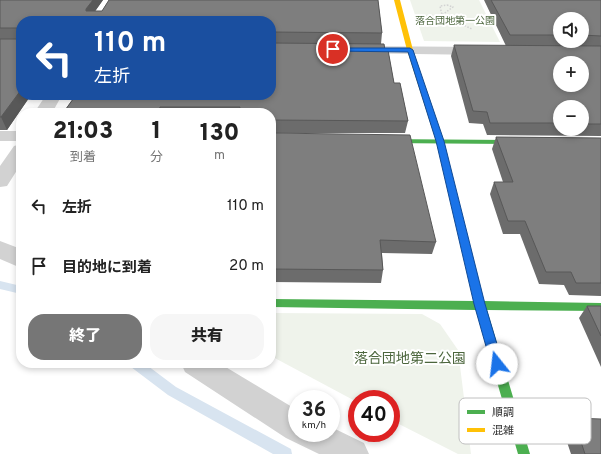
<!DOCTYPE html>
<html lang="ja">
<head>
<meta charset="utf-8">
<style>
  :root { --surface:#fff; --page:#f6f6f6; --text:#222; --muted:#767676; --accent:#767676 }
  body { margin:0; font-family:Overpass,"Noto Sans JP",sans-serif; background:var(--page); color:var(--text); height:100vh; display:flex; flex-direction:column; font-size:15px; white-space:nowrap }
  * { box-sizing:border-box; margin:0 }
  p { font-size:13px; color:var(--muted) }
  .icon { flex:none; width:22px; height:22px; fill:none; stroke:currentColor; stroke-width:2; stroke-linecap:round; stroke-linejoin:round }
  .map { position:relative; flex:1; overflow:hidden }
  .sheet { position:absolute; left:16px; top:108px; width:260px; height:260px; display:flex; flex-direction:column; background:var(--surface); border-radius:16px; box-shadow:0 2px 6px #0003 }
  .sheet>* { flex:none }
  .banner { position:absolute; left:16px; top:16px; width:260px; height:84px; border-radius:16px; box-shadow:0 2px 6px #0003; background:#1a4fa0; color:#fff; overflow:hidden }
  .buttons { position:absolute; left:553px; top:12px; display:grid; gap:8px }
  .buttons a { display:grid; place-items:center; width:36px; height:36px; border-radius:50%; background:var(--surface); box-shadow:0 2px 6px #0003; font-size:20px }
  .speed { position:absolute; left:288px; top:390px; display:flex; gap:8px; font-size:20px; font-weight:700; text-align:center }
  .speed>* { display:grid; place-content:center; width:52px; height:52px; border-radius:50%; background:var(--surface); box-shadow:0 2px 6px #0003; line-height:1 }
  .speed small { font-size:10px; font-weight:400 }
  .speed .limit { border:6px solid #d22; background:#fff; color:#111 }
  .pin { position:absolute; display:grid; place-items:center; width:34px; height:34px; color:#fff; margin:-17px; border:2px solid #fff; border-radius:50%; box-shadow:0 1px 4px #0007 }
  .me { position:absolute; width:44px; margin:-22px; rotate:344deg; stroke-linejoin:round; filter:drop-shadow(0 0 3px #0008) }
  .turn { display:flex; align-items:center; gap:14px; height:84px; padding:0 12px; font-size:18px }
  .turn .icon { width:52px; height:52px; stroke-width:2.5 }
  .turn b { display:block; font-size:28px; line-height:34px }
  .eta { display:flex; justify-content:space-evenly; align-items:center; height:68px; text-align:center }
  .eta b { font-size:24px; font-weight:800; line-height:28px }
  .cta { display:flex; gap:8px; margin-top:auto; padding:8px 12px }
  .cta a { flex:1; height:46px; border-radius:16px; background:var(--accent); color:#fff; font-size:16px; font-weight:800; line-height:46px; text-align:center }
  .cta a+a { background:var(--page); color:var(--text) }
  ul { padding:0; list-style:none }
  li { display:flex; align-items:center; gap:12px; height:60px; padding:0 12px }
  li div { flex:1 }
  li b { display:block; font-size:15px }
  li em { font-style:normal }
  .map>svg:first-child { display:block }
  .green { fill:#eff3eb }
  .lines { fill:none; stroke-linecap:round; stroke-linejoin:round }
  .stream { fill:#d8e4f0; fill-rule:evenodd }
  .path { stroke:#d2d2d2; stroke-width:1.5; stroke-dasharray:1.5 1.5; stroke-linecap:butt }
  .street { fill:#d2d2d2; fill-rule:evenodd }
  .fast { fill:#4caf50; fill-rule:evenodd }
  .slow { fill:#ffc107; fill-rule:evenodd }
  .wall { fill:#6c6c6c; fill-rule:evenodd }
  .shaded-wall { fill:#585858 }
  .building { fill:#7e7e7e; stroke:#585858; fill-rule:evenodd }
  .route { fill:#1a73e8; stroke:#114b97 }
  .labels { text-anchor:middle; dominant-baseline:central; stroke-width:4; stroke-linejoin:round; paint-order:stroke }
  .far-park-label { font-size:10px; fill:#4c663d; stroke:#fff }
  .near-park-label { font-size:14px; fill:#4c663d; stroke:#fff }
  .key { fill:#fff; stroke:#c0c0c0; stroke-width:1 }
  .key-label { font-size:11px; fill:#2d2d2d }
</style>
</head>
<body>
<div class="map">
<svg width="601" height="454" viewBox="0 0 601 454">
  <rect width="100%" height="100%" fill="#fff"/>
  <path class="green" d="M410 0H479L500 42 424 41Z
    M271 313 422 314 440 324 458 350 471 454H458L391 420V399H357V402L271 356Z"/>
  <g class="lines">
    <path class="stream" d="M0 281 21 286V294L0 289Z
      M129 363H144L176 387 291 449 292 454H273L168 395 131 367Z"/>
    <path class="path" d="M447 5 453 7 442 15 440 6Z
      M425 16 442 15 472 29"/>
    <path class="street" d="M354 46 482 47 487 48 489 51 487 54 482 55 349 53 347 50 349 47Z
      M46 95H62L52 113H34Z
      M0 131H21V141H0Z
      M21 144V164L7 186 0 187V166L14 146Z
      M0 241 21 249V268L0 259Z
      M181 363H219L297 410V433H331V427L364 443 369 454H319L286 438 185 372Z"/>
    <path class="fast" d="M379 139 524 140 528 142 524 144 382 143 378 141Z
      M455 200 459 203 484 301 601 303V311L487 310 530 454H518L476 310 271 307V299L474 301 451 203Z"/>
    <path class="slow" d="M394 0H400L413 50 444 141 459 203 458 205H452L451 203 436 141 407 50Z"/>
  </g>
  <path class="wall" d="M0 0H103L95 11H102L109 0H378L382 33 381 44H384L385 50H388L394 83H400L408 121 405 133H271V113H63L75 96 63 95H271V21H21V95H31L7 130H0Z
    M484 0H601V136L487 135 483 124 469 123 451 56 454 45 506 46ZM560 19H582V41H560ZM560 107H582V129H560Z
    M271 133 436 242 432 254 382 253 383 270 381 283 271 282Z
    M496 137 601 138V296L569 295 564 285 539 284 520 234H503L490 194 494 182H503L492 149Z
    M587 306H601V367L579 318Z
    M573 418 601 454H571L563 430Z"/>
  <path class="shaded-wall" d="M93 0H103L89 20V21L86 9Z
    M21 90V95H31L7 130 1 117Z
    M160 107 162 113H158Z"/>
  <path class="building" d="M0 0H93L86 9V11H102L109 0H378L382 33 271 32V21H21V90L1 117H0V39H16L18 38V30L17 28H0Z
    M491 0H601V36L582 35V19H560V35H510Z
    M271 43 384 44 385 50H388L394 83H400L408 121 271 120V113H239L240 107H160L158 113H63L76 95H271Z
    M454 45 601 46V124H582V107H560V123H490L487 112 473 111ZM560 63H582V85H560Z
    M271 133 410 135 436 242 380 240 383 270 271 269Z
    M496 137 601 138V283H576L571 272H546L525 221H508L494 182H513Z
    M587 306H601V336Z
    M573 418 601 419V454H585Z"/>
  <path class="route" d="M331 48H410L413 50 444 141 485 304 503 364 501 368 497 369 493 368 491 364 474 304 436 141 408 52 333 51 330 49Z"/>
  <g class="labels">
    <g class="far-park-label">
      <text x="455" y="21">落合団地第一公園</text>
    </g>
    <g class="near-park-label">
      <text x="410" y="359">落合団地第二公園</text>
    </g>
  </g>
  <rect x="459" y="398" width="132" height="46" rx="6" class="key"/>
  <rect x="467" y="410" width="18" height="4" fill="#4caf50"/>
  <rect x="467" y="428" width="18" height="4" fill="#ffc107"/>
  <g class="key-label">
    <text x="492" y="416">順調</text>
    <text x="492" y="434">混雑</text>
  </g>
</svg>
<div class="buttons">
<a><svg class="icon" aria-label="sound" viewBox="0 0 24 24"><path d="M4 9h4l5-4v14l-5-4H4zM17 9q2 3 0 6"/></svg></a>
<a>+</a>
<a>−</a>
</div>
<div class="speed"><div>36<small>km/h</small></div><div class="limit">40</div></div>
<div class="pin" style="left:333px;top:49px;background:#d93025"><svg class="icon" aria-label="arrive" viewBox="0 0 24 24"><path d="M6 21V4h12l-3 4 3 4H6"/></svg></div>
<svg class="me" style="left:497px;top:364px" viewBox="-20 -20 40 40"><circle r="19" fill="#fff"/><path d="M0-13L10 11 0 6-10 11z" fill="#1a73e8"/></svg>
<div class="banner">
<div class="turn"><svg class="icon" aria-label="left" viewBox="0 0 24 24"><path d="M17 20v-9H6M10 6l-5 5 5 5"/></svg><div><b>110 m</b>左折</div></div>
</div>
<section class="sheet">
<div class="eta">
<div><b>21:03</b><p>到着</p></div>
<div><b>1</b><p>分</p></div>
<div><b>130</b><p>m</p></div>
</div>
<ul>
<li><svg class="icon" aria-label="left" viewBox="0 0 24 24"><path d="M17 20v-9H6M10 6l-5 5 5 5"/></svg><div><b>左折</b></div><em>110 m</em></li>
<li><svg class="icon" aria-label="arrive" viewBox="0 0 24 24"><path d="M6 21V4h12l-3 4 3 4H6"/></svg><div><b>目的地に到着</b></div><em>20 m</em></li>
</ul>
<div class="cta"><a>終了</a><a>共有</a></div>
</section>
</div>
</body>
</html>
